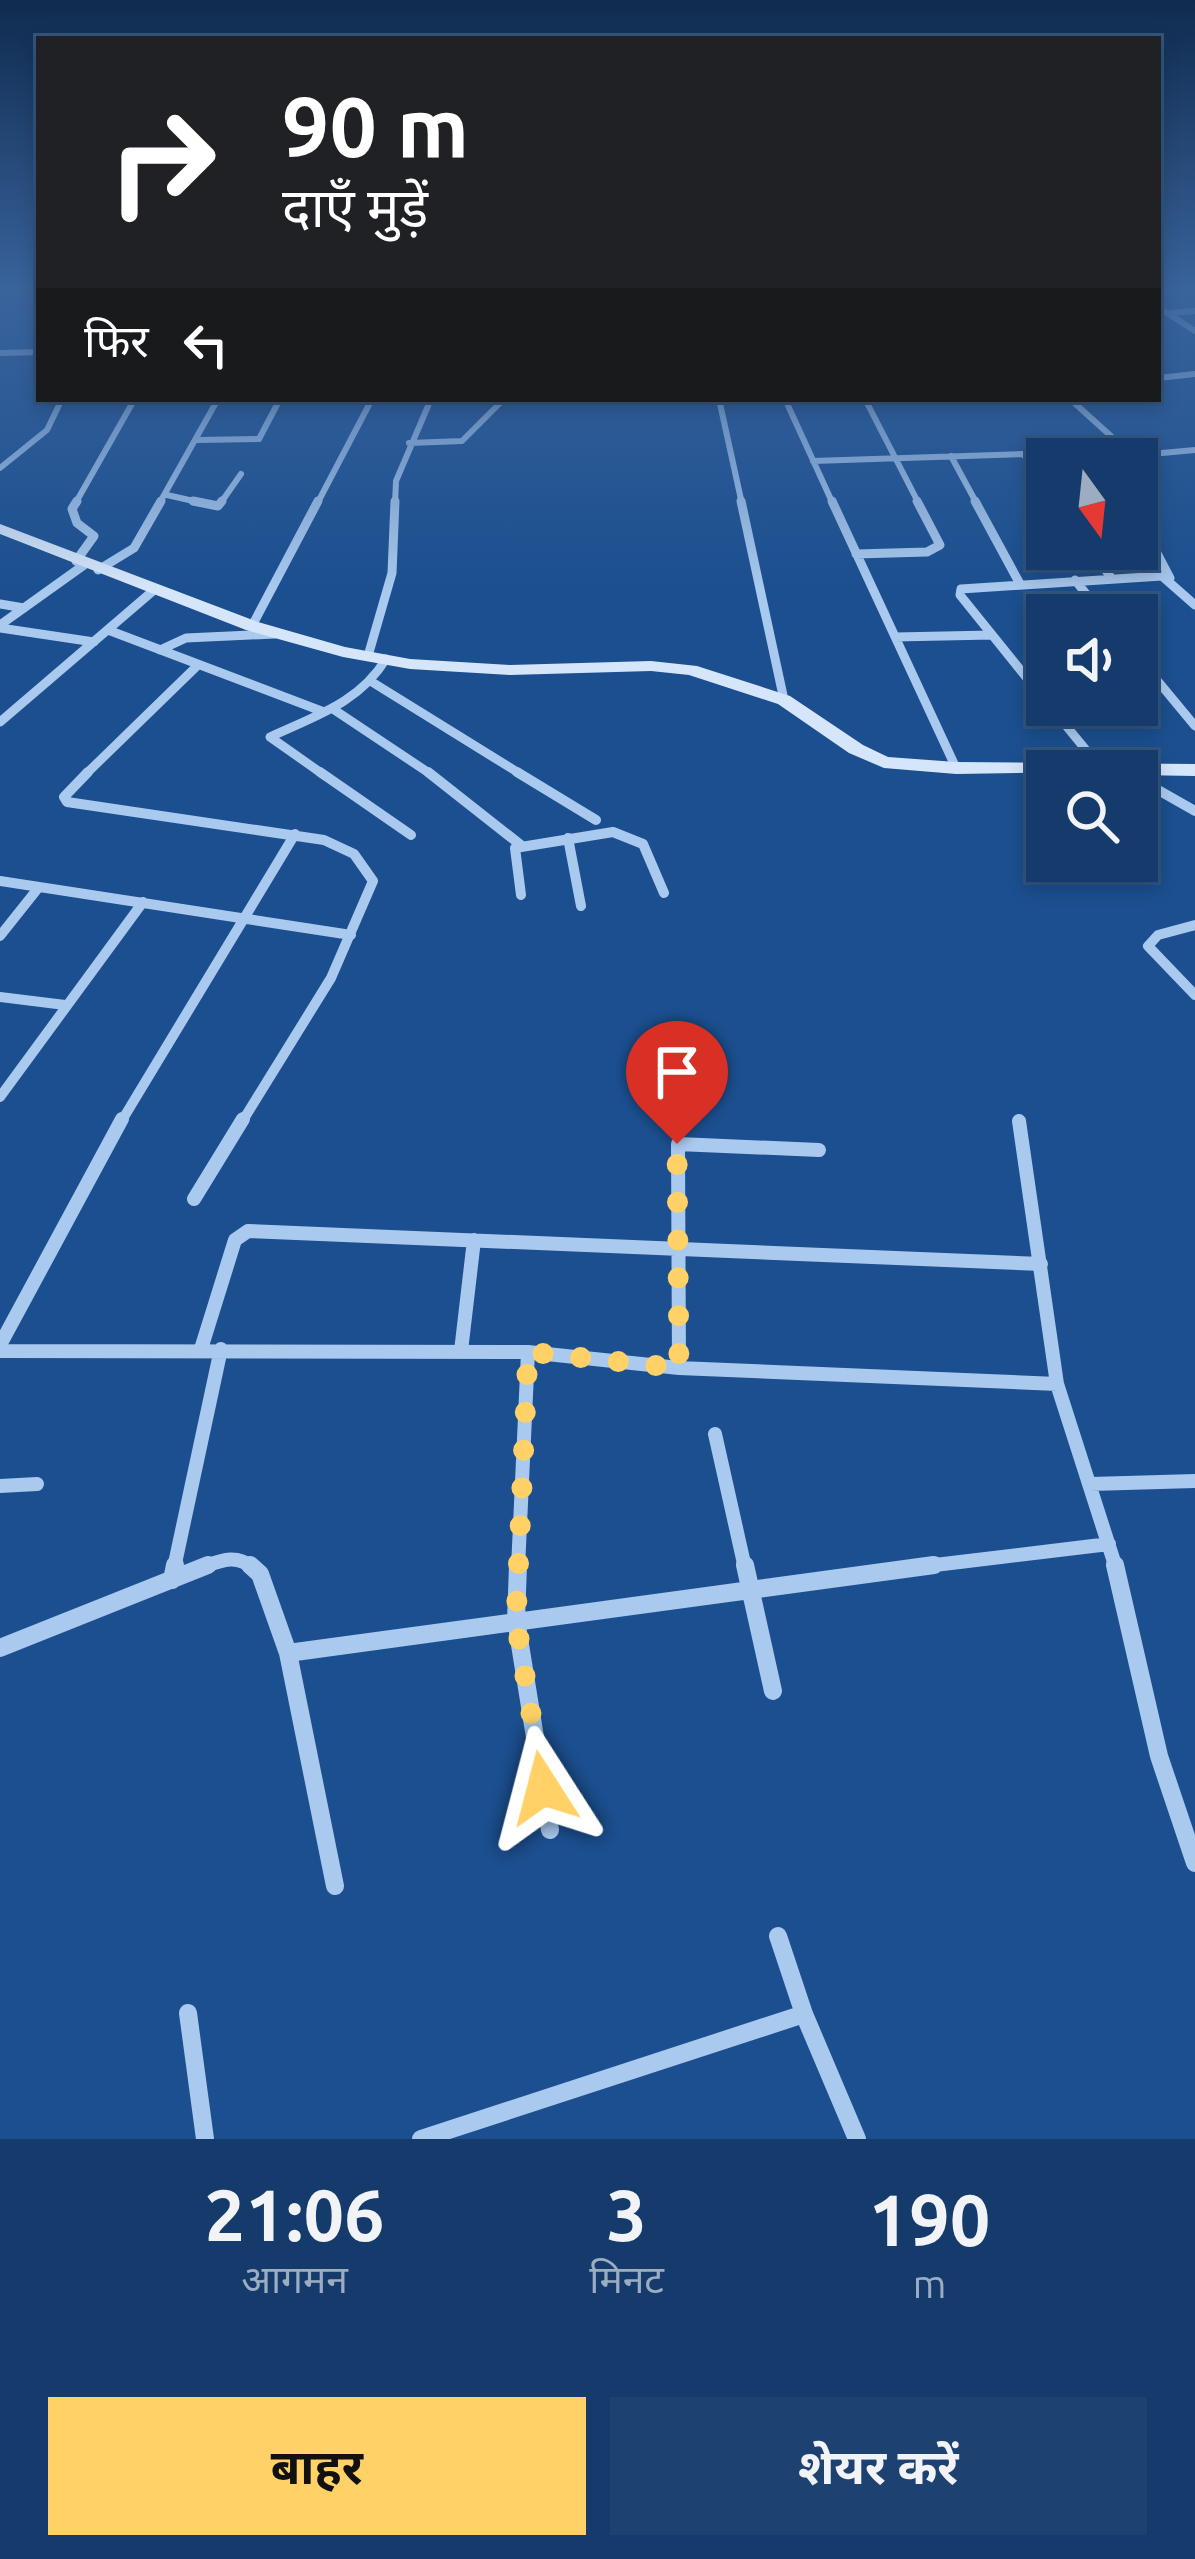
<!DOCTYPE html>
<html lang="hi">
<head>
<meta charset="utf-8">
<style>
  :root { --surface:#143b6b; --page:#1d4271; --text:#f1f3f6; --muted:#9dadc1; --line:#33557e; --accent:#ffd166 }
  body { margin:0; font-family:Ubuntu,"Noto Sans Devanagari",sans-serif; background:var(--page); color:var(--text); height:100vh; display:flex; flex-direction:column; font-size:45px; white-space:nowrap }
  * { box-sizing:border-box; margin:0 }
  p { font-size:39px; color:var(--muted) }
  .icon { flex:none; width:66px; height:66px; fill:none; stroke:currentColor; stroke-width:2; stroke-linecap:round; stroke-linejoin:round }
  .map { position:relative; height:2139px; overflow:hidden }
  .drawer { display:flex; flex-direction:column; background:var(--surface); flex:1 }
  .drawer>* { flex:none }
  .top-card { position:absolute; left:36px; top:36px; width:1125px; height:366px; border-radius:0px; box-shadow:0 6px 18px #0003,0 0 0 3px var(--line); background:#202124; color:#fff; overflow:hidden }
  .needle { width:78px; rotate:165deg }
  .tools { position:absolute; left:1026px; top:438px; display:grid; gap:24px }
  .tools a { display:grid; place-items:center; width:132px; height:132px; border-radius:0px; background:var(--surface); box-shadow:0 6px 18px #0003,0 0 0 3px var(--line); font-size:60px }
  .pin { position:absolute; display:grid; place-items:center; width:102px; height:102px; color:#fff; margin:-123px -51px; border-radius:50% 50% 50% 0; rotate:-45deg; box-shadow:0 0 12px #0007 }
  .pin .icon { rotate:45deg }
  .me { position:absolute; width:132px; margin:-66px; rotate:351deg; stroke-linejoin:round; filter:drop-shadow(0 0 9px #0008) }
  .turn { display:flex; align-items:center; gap:42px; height:252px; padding:0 48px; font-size:54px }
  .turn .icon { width:156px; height:156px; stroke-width:2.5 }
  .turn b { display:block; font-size:84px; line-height:102px }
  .then { display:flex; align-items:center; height:114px; padding:0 48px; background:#0003; gap:24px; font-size:45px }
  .eta { display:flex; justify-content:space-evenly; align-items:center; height:204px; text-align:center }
  .eta b { font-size:72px; font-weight:700; line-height:84px }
  .primary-button { display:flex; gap:24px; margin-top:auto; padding:24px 48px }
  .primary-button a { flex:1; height:138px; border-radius:0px; background:var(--accent); color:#111; font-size:48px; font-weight:700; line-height:138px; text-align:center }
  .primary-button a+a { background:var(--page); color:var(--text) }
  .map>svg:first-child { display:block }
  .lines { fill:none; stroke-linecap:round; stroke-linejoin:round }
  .minor-far4 { stroke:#a9c9ee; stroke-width:6 }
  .minor-far3 { stroke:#a9c9ee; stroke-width:9 }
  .minor-far2 { stroke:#a9c9ee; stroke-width:10 }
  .minor-far1 { stroke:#a9c9ee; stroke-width:14 }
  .minor { stroke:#a9c9ee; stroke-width:18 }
  .secondary { fill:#d6e6fa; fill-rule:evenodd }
  .route { stroke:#ffd166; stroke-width:21; stroke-dasharray:0 37.8 }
</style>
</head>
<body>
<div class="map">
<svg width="1195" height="2139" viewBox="0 0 1195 2139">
  <rect width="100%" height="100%" fill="#1b4f8f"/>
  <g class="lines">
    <path class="minor-far4" d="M1158 307 1195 331
      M1167 313 1195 311
      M0 353 39 352
      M1158 378 1195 374
      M719 399 742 504
      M785 399 833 504
      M865 399 919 504
      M1070 399 1133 456
      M198 440 259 439 280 399
      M409 443 462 441 504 399
      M951 456 977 504
      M1096 459 1195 450
      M813 461 1023 454 1047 482
      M0 468 47 430 62 399
      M167 495 207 504
      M75 504 133 402
      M159 504 218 399
      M220 504 241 474
      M317 504 372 399
      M395 504 396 481 431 399"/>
    <path class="minor-far3" d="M193 501 218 506 222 501
      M741 501 784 700
      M832 501 956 768
      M975 501 1020 584
      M1137 515 1170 578
      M1092 549 1111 578
      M856 554 927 552 940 545 917 501
      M76 561 94 536 77 523 72 509 77 501
      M98 570 134 548 161 501
      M1075 580 1103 615
      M0 604 24 608
      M0 625 84 565
      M252 626 318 501
      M0 628 94 642
      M108 630 324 712
      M895 637 992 635
      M160 650 186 638 275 634
      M368 656 392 573 395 501
      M1137 656 1195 726
      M372 682 522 775
      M1047 703 960 595 961 589 1162 576 1195 605
      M1049 705 1100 767
      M333 709 432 775
      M0 722 154 590
      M85 775 198 665
      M324 775 270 737C315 716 359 703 386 659"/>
    <path class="minor-far2" d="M88 772 64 797 67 802 324 840 354 854 373 881 331 978 242 1122
      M320 772 411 835
      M428 772 522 846
      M517 772 596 820
      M1137 778 1195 811
      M568 838 581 906
      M1135 861 1138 866
      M0 881 351 935
      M521 895 515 848 613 832 643 844 664 893
      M1195 925 1158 935 1148 946 1195 995
      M0 936 39 887
      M0 997 65 1005
      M0 1097 143 902
      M121 1122 295 834"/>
    <path class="minor-far1" d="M1019 1121 1057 1384 1116 1568
      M194 1199 243 1119
      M0 1345 122 1119
      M201 1349 235 1240 248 1231 1041 1264
      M0 1351 528 1352 679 1368 1057 1384
      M461 1351 474 1240
      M679 1368 678 1144 819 1150
      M715 1434 745 1568
      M1091 1484 1195 1481
      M0 1486 37 1484
      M174 1568 221 1349
      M200 1568C220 1561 236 1553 253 1568
      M518 1568 528 1352
      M910 1568 1109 1544"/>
    <path class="minor" d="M250 1565 260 1574 288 1653 335 1886
      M518 1565 516 1620 550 1830
      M745 1565 773 1691
      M1115 1565 1159 1756 1195 1863
      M172 1580 175 1565
      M0 1648 208 1565
      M288 1653 934 1565
      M778 1936 804 2014 857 2139
      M188 2013 205 2139
      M421 2139 804 2014"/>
    <path class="secondary" d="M0 524 258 622 345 647 410 659 510 665 651 661 697 666 790 696 863 745 888 757 956 762 1195 764V776L1137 775V771L956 774 884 768 849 753 778 704 689 675 651 671 510 675 410 669 343 657 246 630 0 534Z"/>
  </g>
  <linearGradient id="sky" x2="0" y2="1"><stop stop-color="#0f2b4f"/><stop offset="0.49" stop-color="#39639b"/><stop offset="1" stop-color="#39639b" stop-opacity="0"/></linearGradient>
  <rect width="1195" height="590" fill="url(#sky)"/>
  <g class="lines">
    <path class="route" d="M543 1788 516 1620 528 1352 679 1368 677 1144"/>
  </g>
</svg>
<div class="tools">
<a><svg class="needle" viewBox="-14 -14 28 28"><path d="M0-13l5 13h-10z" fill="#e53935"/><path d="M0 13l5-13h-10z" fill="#9dadc1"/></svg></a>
<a><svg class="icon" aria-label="sound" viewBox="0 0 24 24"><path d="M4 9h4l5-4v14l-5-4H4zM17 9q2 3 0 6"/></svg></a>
<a><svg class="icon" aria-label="search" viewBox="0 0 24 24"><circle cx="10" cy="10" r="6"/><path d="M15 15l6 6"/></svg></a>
</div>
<div class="pin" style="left:677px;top:1144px;background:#d93025"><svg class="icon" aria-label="arrive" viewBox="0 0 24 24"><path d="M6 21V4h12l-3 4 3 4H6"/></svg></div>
<svg class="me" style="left:543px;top:1788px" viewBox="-20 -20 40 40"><path d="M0-17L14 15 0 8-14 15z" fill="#ffd166" stroke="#fff" stroke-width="4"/></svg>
<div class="top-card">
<div class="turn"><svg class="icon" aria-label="right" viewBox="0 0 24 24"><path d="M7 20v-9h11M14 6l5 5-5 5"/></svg><div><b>90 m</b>दाएँ मुड़ें</div></div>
<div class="then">फिर<svg class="icon" aria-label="left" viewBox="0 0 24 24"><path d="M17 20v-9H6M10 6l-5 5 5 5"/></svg></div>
</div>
</div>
<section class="drawer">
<div class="eta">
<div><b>21:06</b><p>आगमन</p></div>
<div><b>3</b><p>मिनट</p></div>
<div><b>190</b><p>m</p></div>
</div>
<div class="primary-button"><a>बाहर</a><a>शेयर करें</a></div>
</section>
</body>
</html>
